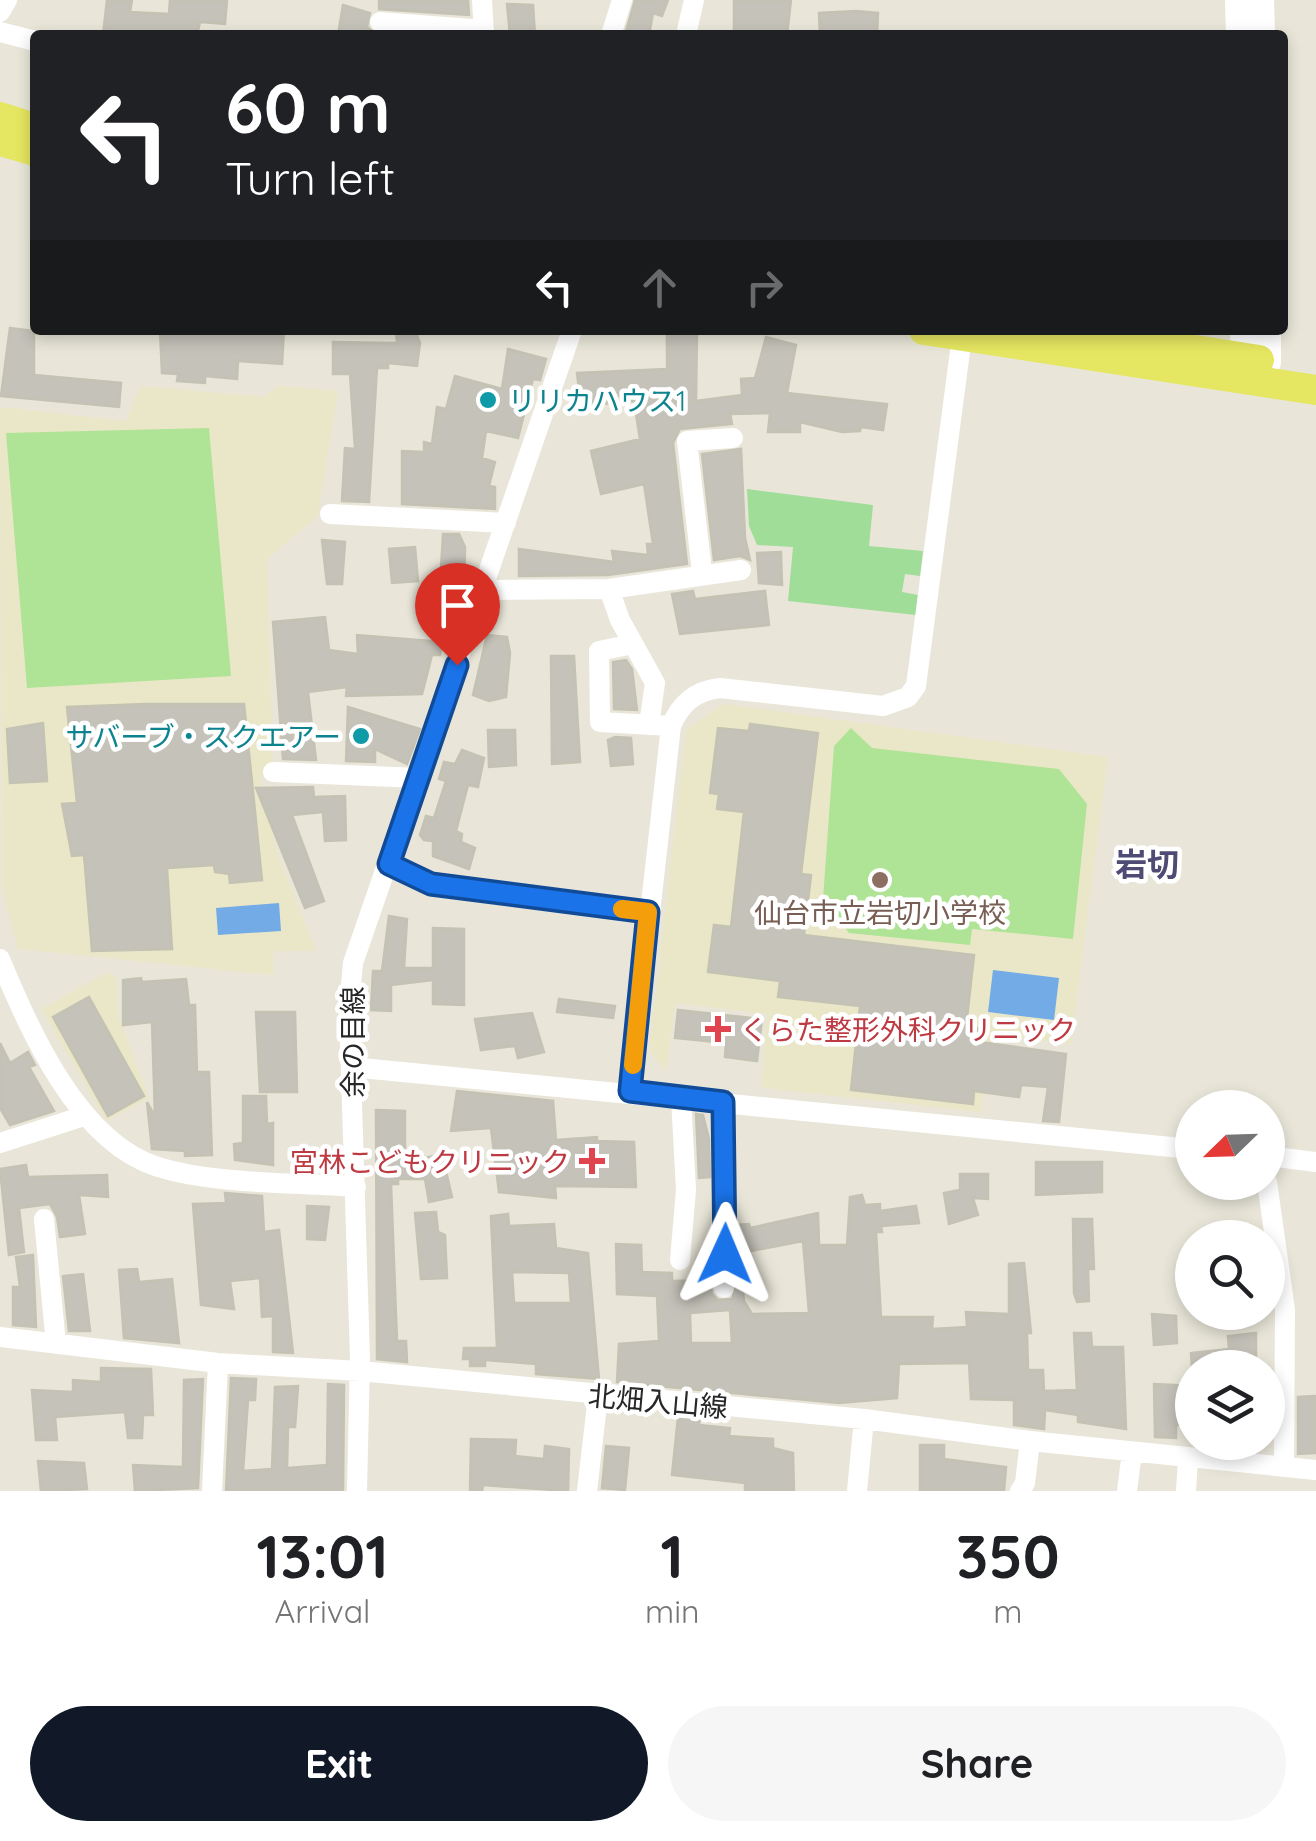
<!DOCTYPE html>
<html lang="en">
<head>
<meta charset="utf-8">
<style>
  :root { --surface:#fff; --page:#f6f6f6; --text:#202124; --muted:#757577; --accent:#111827 }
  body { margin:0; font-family:Quicksand,"Noto Sans JP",sans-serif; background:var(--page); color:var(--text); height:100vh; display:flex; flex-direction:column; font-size:38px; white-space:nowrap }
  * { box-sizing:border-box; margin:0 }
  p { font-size:32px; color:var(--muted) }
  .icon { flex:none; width:55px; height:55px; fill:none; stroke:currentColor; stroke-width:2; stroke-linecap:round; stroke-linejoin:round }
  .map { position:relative; height:1491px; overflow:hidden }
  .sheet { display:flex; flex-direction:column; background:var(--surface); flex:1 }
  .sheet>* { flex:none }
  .top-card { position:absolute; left:30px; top:30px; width:1258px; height:305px; border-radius:10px; box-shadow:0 5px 15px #0003; background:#202124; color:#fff; overflow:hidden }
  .needle { width:65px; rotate:247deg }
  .tools { position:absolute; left:1175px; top:1090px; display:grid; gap:20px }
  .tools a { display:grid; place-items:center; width:110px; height:110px; border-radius:50%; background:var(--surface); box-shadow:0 5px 15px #0003; font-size:50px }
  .pin { position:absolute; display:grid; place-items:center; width:85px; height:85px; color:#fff; margin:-102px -42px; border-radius:50% 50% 50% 0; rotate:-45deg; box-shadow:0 0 10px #0007 }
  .pin .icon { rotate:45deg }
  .me { position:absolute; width:110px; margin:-55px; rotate:1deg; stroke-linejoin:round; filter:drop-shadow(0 0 8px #0008) }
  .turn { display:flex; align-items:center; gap:35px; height:210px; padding:0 30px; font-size:45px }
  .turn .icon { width:130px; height:130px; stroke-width:2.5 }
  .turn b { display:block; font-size:70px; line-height:85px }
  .lanes { display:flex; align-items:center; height:95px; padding:0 30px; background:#0003; justify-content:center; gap:50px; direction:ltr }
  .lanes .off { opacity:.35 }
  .eta { display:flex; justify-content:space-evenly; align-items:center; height:170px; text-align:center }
  .eta b { font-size:60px; font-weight:800; line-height:70px }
  .primary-button { display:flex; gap:20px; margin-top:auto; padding:20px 30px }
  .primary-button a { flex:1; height:115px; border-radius:60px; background:var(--accent); color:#fff; font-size:40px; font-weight:800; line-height:115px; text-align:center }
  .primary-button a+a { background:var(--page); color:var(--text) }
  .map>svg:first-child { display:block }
  .education { fill:#eae7c9 }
  .grass { fill:#9fdd98 }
  .pitch { fill:#afe395 }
  .water { fill:#72abe5 }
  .building { fill:#c4c2b9; stroke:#c4c2b3; stroke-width:2.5; fill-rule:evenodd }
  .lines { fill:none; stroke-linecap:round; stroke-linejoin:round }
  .street { stroke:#fff; stroke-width:20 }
  .secondary { stroke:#fff; stroke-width:28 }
  .primary { stroke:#e5e661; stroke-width:30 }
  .route-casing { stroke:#114b97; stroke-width:25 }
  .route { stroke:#1a73e8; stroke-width:18 }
  .slow { stroke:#f59e0b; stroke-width:18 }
  .culture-dot { fill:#0f9aa8; stroke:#fff; stroke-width:4 }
  .education-dot { fill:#8d6e63; stroke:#fff; stroke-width:4 }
  .health-dot { fill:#e0444e; stroke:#fff; stroke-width:4 }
  .labels { text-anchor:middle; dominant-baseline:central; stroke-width:9; stroke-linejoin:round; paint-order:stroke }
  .culture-label { font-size:28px; fill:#0d838f; stroke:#fff; text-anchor:start }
  .education-label { font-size:28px; fill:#785e54; stroke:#fff }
  .health-label { font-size:28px; fill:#be3a42; stroke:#fff; text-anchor:start }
  .street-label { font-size:28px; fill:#272727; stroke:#fff }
  .quarter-label { font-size:32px; font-weight:bold; fill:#4e4b74; stroke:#fff }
</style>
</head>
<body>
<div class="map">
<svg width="1316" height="1491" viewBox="0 0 1316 1491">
  <rect width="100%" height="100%" fill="#e9e6d9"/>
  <path class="education" d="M141 386 265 397 277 386 338 391 318 516 267 559 273 769 259 778 279 859 317 951H274L273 975 18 949 2 889 0 407 126 421Z
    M723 704 1108 757 1071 1044 992 1035 981 1112 761 1088 767 1014 675 1003 666 1072 649 1050 686 730Z
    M106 973 116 977 118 1014 149 1099 106 1121 41 1009Z"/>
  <path class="grass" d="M747 489 873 505 869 546 923 551 920 576 905 574 902 592 918 595 916 615 788 601 793 547 757 545 749 526Z"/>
  <path class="pitch" d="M209 428 231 676 27 688 6 433Z
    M851 728 872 748 1059 769 1087 804 1073 939 972 929 970 945 849 933 823 899 834 746Z"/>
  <path class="water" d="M279 903 281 931 218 935 216 908Z
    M993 970 1059 978 1054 1020 988 1012Z"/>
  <path class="building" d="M107 0H132L130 12 169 14 170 0H227L225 24 200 22 197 35H103Z
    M379 0H468L469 15 379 9Z
    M635 0H668L662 16 653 13 649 35H625Z
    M734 0H791L787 35H734Z
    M507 4 533 5 535 35H510Z
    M343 5 370 13 367 27 377 35H338Z
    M856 11 878 13 877 35H820L819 13Z
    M10 328 34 331V375L121 383 119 407 1 396Z
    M160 330H284L282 364 238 361 237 379 205 376V383L177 381 178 374 162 373Z
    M396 330H415L420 343 417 366 388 363V368H377L369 502 342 501 345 448 355 449 350 374H333V342L397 343Z
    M667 330H697L696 401 742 395 741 379 755 378 766 337 796 345 787 393 887 404 883 430 861 427 860 431 842 432 800 422V432H768L770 413 730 414 732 424 680 429 673 443 687 564 608 575 519 576V549L614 562 612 551 648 555 647 544H653L644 484 601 494 591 451 640 439 634 401 581 406 577 373 667 369Z
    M508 349 546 359 540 380 533 379 518 438 486 431 482 458 495 462 489 486 495 487V509L402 504V451L424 452V442L432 444 437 407 446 409 455 376 502 389Z
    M741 449 745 538 750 560 740 556 714 560 702 454Z
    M443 534H459L465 547 464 589 440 586Z
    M322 540 345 542 342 584H327Z
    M415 547 418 581 392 583 389 549Z
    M781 552 782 585 759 583 757 553Z
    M693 591 695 599 765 591 769 625 680 634 672 594Z
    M325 617 329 650 358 654 357 635 442 642 440 655H432L422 694 346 696 347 687 308 692 316 760 283 759 273 622Z
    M487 635 507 637 510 653 506 697 489 701 473 695Z
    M551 656H574L580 762 552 764Z
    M626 660 632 669 637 710 614 709 613 662Z
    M145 704H244L262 880 230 883 229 874 215 872 214 865 167 868 172 949 92 951 84 855 72 856 62 804 77 803 67 707Z
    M348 707 420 729 407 764 375 749V762L346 761Z
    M43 723 47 781 10 783 7 729Z
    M750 724 818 733 801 874 811 875 804 935 974 955 966 1027 981 1029 980 1042 1066 1054 1059 1122 1043 1121 1048 1087 1021 1085 1019 1097 974 1091 973 1104 851 1090 860 1006 778 997 780 981 708 972 714 925 731 927 744 812 717 809 719 794 710 793 718 728 749 731Z
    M488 730H515L516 765 489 767Z
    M615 737 631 738 633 764 611 766 608 740Z
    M462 750 484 758 478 787 468 785 456 831 462 834 461 842 475 848 469 869 433 856V841L424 840 420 835 426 816 434 818 446 781 439 779 444 762 455 764Z
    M313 787 314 797 345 796 346 840 325 841 323 812 292 815 324 901 305 908 256 788Z
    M389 916 407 919 404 968H433V928L464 929V1005L433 1004V980L391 985V1011L371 1010 373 971H382Z
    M141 978 142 982 186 979 189 1005H195L197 1072H209L212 1155 185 1156V1151L152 1149 147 1102 155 1116 152 1022 123 1025V980Z
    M89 997 144 1096 108 1116 53 1017Z
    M559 999 615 1006 613 1018 557 1012Z
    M678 1010 762 1019 757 1061 725 1057 726 1043 675 1038Z
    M256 1012H295L297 1092H260Z
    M532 1013 544 1052 518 1058 515 1046 481 1050 475 1019Z
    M0 1043 10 1063 28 1052 35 1065 29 1067 54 1111 10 1125 0 1108Z
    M457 1091 553 1101 556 1140 597 1137V1141L634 1142 636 1187 555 1186 556 1198 499 1192 491 1128 451 1131Z
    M243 1096H266L267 1124 273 1123V1165L235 1160 234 1144 243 1143Z
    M376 1110 405 1111V1163L442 1154 452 1197 429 1202 425 1179H398V1184H391L397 1341H406L407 1362 377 1359Z
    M696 1114 703 1115 709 1139 710 1177 699 1178Z
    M1036 1162H1102V1192L1036 1195Z
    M26 1165 28 1177 107 1175 108 1197 79 1195 85 1234 60 1237 57 1217 50 1204 19 1208 24 1252 9 1255 0 1169Z
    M960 1174H988V1199L973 1198 978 1215 949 1224 944 1193 960 1190Z
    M225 1193 262 1196 264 1232 279 1230 293 1353 273 1352V1316L262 1317 260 1278 230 1281 234 1309 201 1305 193 1204 226 1203Z
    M862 1195 865 1205 880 1204V1211L916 1206 919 1223 881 1226 882 1232H876L881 1317H933L932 1329 967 1327 966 1312 1009 1314V1264L1024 1263 1031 1333H1027L1028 1370H1043L1044 1391 1077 1390 1074 1333H1091L1092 1347H1123L1126 1429 1078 1422V1415L1045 1410 1044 1429 1014 1425V1400L971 1399 969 1363 899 1364 897 1398 839 1403 617 1382 619 1344 659 1341 657 1296 617 1294 616 1244 641 1245 642 1272 672 1273V1281L710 1280 712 1294 718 1300 732 1299 738 1279H742L744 1301 752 1314 809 1313 803 1241 746 1252 747 1270H738L737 1225 749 1224 750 1228 818 1213 819 1245H847L850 1197ZM730 1310 732 1343H691L690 1313Z
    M307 1206 329 1207 325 1240 307 1239Z
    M436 1212 438 1232 445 1235 447 1278 421 1279 415 1213Z
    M508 1214 509 1226 554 1224 556 1248 588 1253 599 1379 536 1374V1364L485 1360V1366H470V1359H463L464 1348H497L491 1216ZM512 1272 569 1273 571 1303H514Z
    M1073 1219H1092L1094 1269H1088L1089 1301 1077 1302 1074 1293Z
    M33 1255 36 1327 13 1325V1287H20L16 1257Z
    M137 1269 139 1282 172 1279 179 1343 124 1338 119 1270Z
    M83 1274 90 1331H69L63 1276Z
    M1152 1314 1176 1316 1177 1343 1154 1345Z
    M1256 1333V1368H1192L1191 1353 1229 1349 1228 1336Z
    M101 1368 151 1369 153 1415H143L142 1438H128L125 1412 55 1417 57 1440H36L32 1390 73 1392V1380L101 1382Z
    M231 1378 256 1379 255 1400H248L243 1471 272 1469 275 1387 298 1386 295 1427H288L287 1468 327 1465 328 1384 344 1385 343 1491H226Z
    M203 1379 198 1488 135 1491 133 1465 183 1467 184 1380Z
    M1154 1384 1192 1386V1425H1176V1438L1155 1437Z
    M1316 1396V1453L1298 1454V1397Z
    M678 1417H700L699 1425 730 1428 729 1436 773 1439V1448L793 1453 794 1491H745V1483L672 1475Z
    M471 1439 516 1440 515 1456 544 1459 545 1446 569 1449 568 1491 483 1485 482 1491H470Z
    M920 1445H944V1459L1006 1467 1004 1491H920Z
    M606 1446 629 1448 625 1490 602 1488Z
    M38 1461 84 1463 87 1489 41 1491Z"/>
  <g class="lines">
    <path class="street" d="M482 0 484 35
      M0 12 7 0
      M380 22 484 30
      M0 32 35 41
      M611 35 622 0
      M686 35 694 0
      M330 514 506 523
      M702 572 687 441 733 438
      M609 589 620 620 655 683 649 725
      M483 590 609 589 741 570
      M633 644 599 651 600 722 671 726
      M273 772 419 778
      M389 865 431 884 648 912
      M0 959C30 1031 78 1142 158 1167 216 1185 295 1182 356 1187
      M351 1067 1192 1149
      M630 1091 671 726C681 703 695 691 720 688L883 706 908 697 916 686 962 336
      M723 1102 724 1288
      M0 1143 84 1116
      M1268 1156 1316 1162
      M1267 1182 1285 1310 1284 1467
      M44 1219 56 1344
      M680 1260 686 1190 681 1098
      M0 1337 218 1363 360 1371 864 1419 1030 1441 1316 1470
      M212 1491 218 1363
      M357 1491 360 1359 349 1008 353 963 572 330
      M587 1491 598 1396
      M857 1491 864 1419
      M1020 1491 1025 1483 1030 1441
      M1127 1491 1132 1452
      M1186 1491 1188 1459"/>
    <path class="secondary" d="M1239 0 1240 35
      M1260 0 1261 35
      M1244 330 1245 358 1252 375
      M1256 380 1267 362V330"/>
    <path class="primary" d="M0 117 35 128
      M0 141 35 151
      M924 330 1316 390
      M1068 330 1259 360"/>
  </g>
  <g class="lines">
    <g class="route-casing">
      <path id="route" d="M457 665 389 864 431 884 648 912 630 1091 723 1102 725 1254"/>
    </g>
    <use href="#route" class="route"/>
    <path class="slow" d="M622 909 648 912 633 1065"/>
  </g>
  <g class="culture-dot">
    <circle cx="488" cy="400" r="10"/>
    <circle cx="361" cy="736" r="10"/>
  </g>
  <circle class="education-dot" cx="880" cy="880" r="10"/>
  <g class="health-dot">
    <path d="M713 1014h10v10h10v10h-10v10h-10v-10h-10v-10h10z"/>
    <path d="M587 1146h10v10h10v10h-10v10h-10v-10h-10v-10h10z"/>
  </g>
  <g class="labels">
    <g class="culture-label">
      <text x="508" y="400">リリカハウス1</text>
      <text x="341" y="736" text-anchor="end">サバーブ・スクエアー</text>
    </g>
    <g class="education-label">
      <text x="880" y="912">仙台市立岩切小学校</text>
    </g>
    <g class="health-label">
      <text x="740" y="1029">くらた整形外科クリニック</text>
      <text x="570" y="1161" text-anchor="end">宮林こどもクリニック</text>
    </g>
    <g class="street-label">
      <text transform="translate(352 1042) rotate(-90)">余の目線</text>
      <text transform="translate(658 1401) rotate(5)">北畑入山線</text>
    </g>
    <g class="quarter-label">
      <text x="1147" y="864">岩切</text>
    </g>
  </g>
</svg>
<div class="tools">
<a><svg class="needle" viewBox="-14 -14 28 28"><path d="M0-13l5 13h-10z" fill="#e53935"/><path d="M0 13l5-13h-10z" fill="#757577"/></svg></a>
<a><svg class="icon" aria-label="search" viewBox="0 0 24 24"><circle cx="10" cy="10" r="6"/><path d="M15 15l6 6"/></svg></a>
<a><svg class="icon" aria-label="layers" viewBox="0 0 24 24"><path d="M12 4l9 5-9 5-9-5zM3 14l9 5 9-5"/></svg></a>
</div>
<div class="pin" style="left:457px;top:665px;background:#d93025"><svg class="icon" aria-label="arrive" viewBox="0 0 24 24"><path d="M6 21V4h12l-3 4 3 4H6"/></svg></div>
<svg class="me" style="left:725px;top:1254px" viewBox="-20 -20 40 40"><path d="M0-17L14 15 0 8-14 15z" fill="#1a73e8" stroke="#fff" stroke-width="4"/></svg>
<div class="top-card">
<div class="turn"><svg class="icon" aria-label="left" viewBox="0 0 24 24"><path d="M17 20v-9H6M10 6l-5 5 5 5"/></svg><div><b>60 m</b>Turn left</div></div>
<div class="lanes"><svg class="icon" aria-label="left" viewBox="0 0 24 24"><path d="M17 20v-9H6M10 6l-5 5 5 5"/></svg><svg class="icon off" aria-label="ahead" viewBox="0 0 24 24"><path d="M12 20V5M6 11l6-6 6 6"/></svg><svg class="icon off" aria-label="right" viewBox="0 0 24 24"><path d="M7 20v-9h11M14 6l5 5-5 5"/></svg></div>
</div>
</div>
<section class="sheet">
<div class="eta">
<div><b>13:01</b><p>Arrival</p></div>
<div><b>1</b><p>min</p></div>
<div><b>350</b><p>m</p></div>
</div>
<div class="primary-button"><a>Exit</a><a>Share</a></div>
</section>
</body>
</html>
